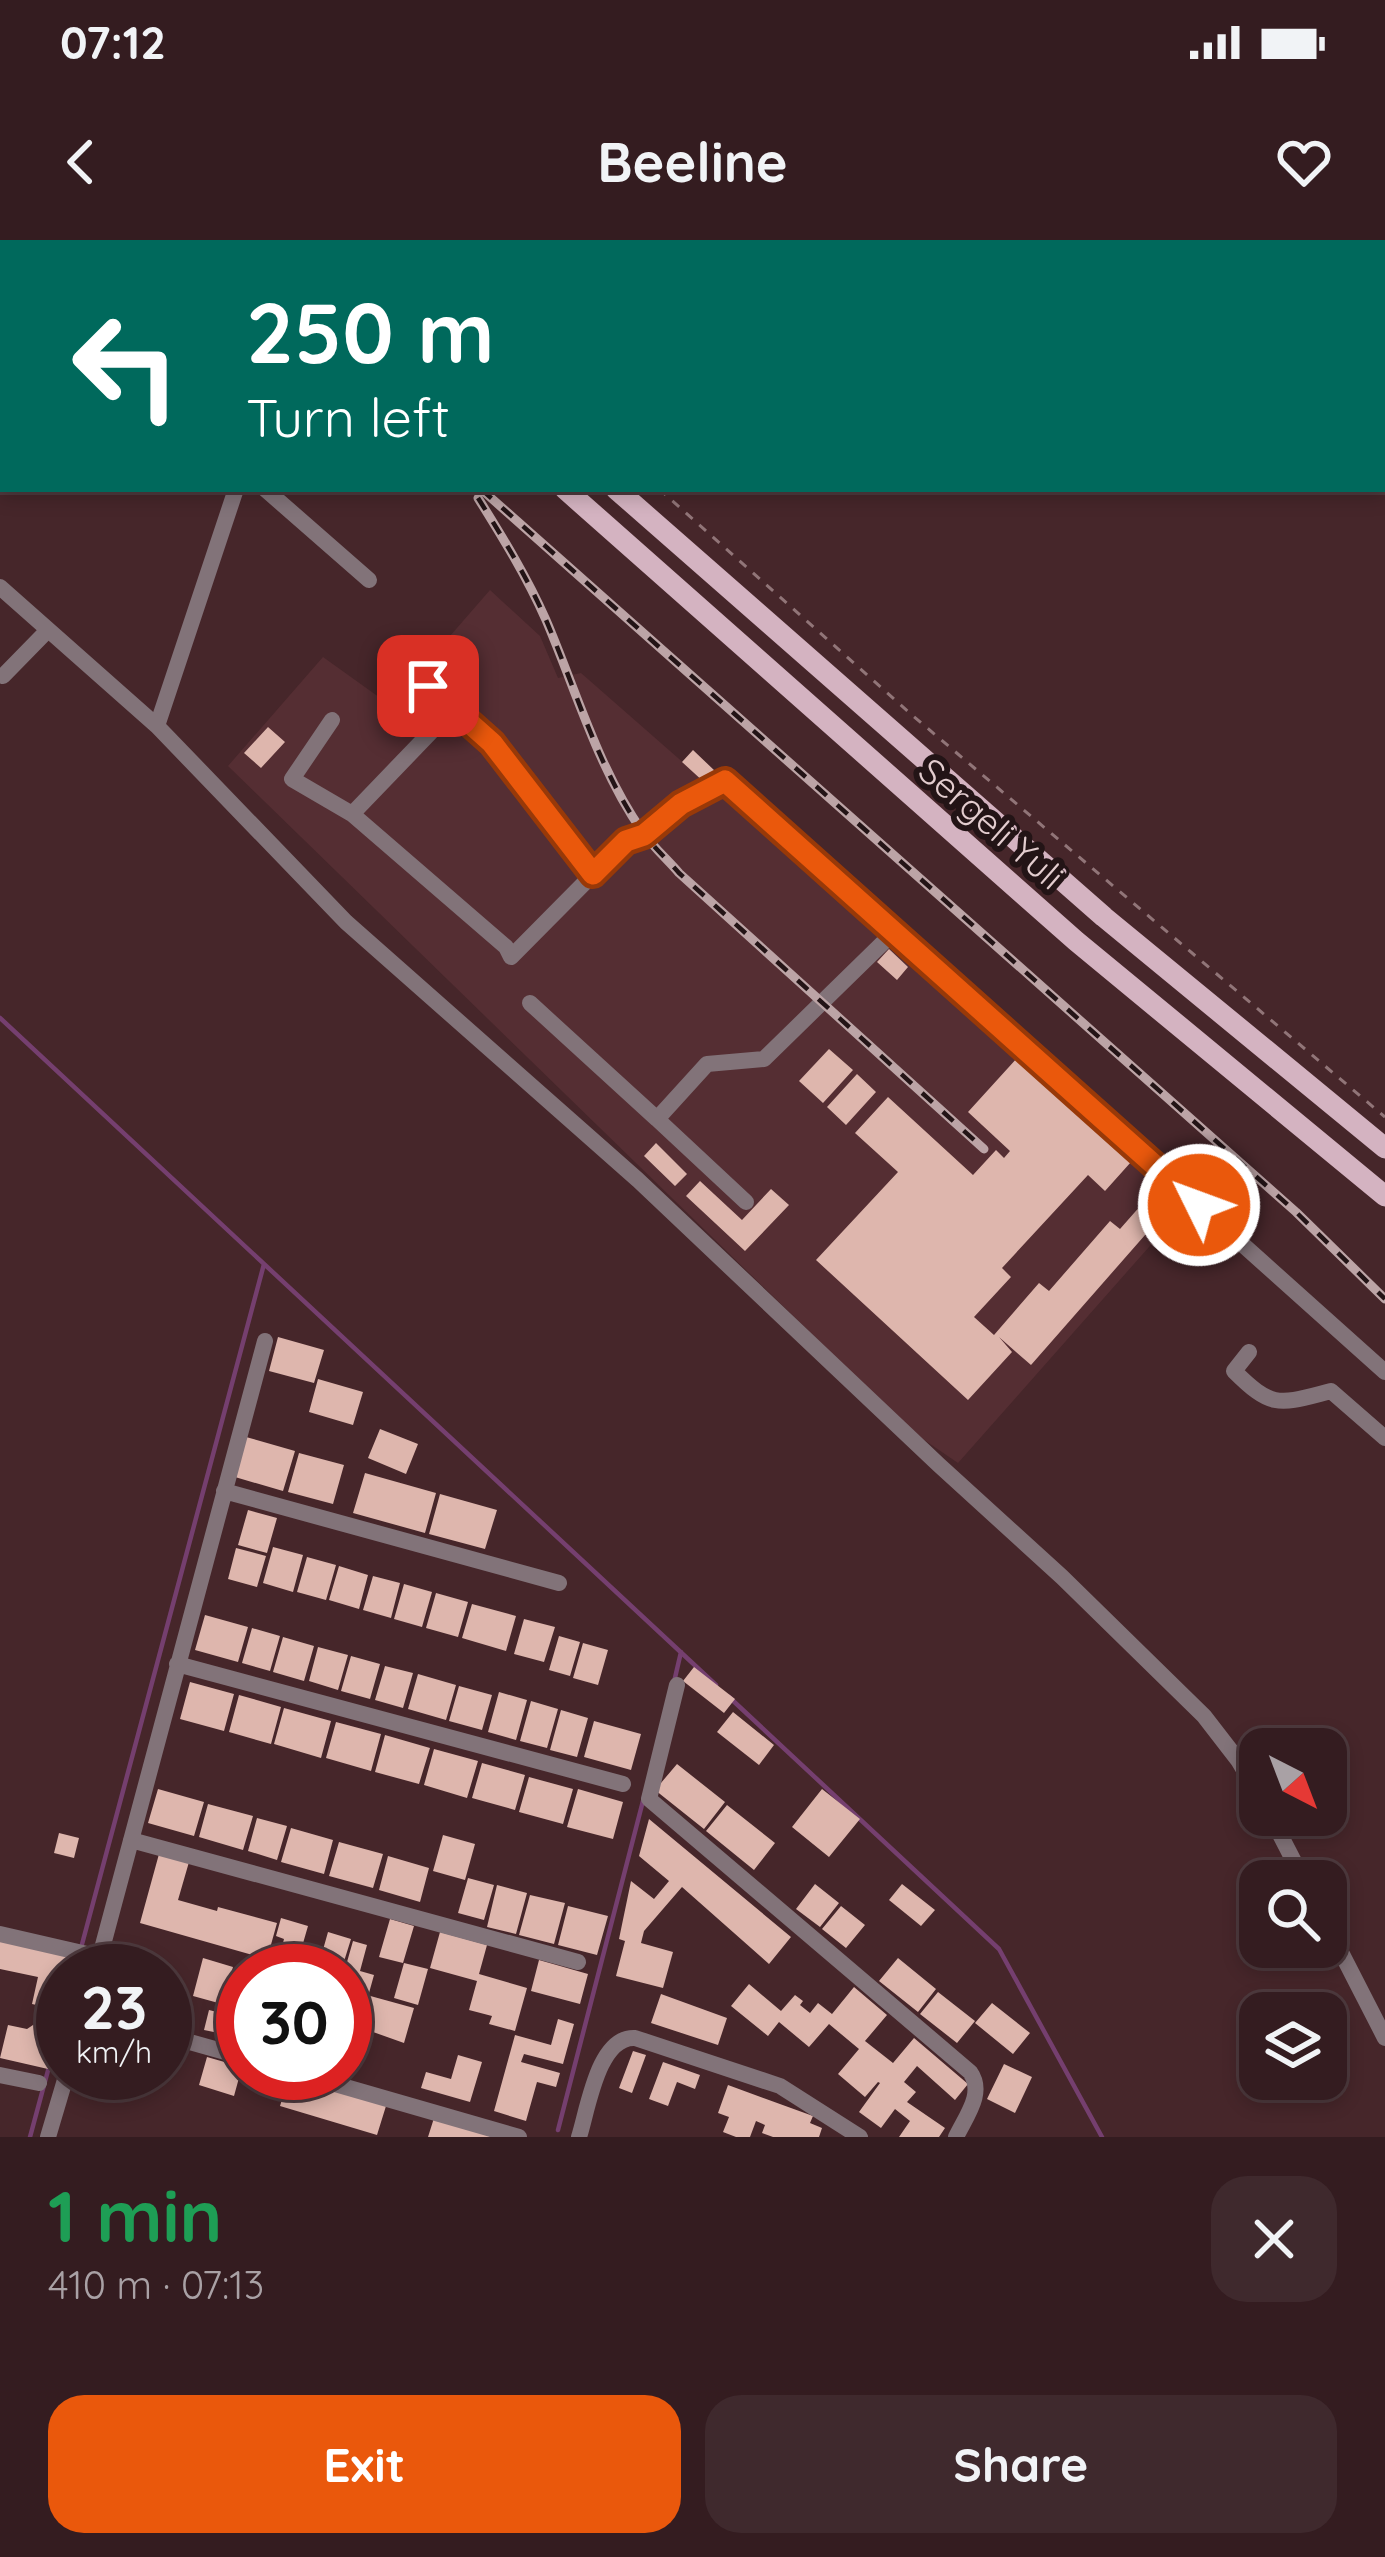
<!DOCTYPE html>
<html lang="en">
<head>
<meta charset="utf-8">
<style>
  :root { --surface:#341c20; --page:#3f292d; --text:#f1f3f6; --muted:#a9a1a5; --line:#4e3a3e; --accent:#ea580c }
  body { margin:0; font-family:Quicksand,sans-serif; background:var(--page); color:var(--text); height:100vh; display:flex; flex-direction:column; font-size:45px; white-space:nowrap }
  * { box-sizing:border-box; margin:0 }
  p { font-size:39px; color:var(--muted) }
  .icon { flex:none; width:66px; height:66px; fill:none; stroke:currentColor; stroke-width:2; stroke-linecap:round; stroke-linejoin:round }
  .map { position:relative; height:1897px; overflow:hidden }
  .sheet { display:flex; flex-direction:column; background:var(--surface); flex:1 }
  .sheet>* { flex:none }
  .hud { position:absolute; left:0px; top:0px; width:1386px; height:252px; box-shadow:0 6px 18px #0003,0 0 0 3px var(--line); background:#00695c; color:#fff; overflow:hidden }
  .needle { width:78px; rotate:138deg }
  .buttons { position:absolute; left:1239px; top:1488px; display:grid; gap:24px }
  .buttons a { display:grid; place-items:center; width:108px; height:108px; border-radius:24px; background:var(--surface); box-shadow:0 6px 18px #0003,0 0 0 3px var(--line); font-size:60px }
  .speed { position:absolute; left:36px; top:1704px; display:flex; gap:24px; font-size:60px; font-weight:700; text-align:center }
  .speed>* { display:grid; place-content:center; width:156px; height:156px; border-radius:50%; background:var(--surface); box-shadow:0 6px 18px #0003,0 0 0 3px var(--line); line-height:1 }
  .speed small { font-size:30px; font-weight:400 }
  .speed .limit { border:18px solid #d22; background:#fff; color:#111 }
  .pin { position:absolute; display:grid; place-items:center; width:102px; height:102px; color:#fff; margin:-51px; border-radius:24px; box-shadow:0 6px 18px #0006 }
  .me { position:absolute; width:132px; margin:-66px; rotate:312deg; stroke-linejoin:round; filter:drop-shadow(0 0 9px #0008) }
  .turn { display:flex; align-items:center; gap:42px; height:252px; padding:0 48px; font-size:54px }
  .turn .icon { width:156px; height:156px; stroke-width:2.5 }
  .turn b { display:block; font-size:84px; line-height:102px }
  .round { display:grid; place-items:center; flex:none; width:126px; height:126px; border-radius:36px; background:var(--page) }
  .headline { display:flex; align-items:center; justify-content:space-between; height:204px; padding:0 48px }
  h1 { font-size:72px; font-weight:700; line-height:90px; color:#1e9e55 }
  .primary-button { display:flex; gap:24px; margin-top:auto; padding:24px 48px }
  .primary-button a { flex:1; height:138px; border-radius:36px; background:var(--accent); color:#fff; font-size:48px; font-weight:700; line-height:138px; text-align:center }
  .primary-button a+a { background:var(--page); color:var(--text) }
  .status { display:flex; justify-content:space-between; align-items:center; height:84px; padding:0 60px; background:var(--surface); direction:ltr }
  .status svg { height:33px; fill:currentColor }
  header { display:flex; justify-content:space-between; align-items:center; height:156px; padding:0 48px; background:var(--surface); font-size:54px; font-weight:700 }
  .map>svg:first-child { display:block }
  .built { fill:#552e33 }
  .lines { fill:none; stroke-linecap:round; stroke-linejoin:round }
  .stream { stroke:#753f6f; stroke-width:4.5 }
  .building { fill:#deb6ad }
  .path { stroke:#917578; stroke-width:3; stroke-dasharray:9 9; stroke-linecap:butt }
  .minor { stroke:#827379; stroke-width:16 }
  .major { stroke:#d4b3c1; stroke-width:21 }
  .rail-casing { stroke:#bca4a6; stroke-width:9 }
  .rail { stroke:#231416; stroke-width:4.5; stroke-dasharray:14; stroke-linecap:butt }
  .route-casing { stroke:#983908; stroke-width:30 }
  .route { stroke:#ea580c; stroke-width:21 }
  .labels { text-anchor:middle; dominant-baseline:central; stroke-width:12; stroke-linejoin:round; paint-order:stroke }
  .street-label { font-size:36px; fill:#e3cdcf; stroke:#231416 }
</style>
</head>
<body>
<div class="status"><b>07:12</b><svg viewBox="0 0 49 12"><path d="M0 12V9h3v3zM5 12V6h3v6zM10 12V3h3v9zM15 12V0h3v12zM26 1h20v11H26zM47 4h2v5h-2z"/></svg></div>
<header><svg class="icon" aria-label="back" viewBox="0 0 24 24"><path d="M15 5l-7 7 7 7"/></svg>Beeline<svg class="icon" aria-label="heart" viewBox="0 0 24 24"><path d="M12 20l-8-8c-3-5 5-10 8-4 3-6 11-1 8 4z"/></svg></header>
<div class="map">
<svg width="1385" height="1897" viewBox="0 0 1385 1897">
  <rect width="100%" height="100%" fill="#46262a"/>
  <path class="built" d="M490 350 540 396 558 438 581 433 1187 964 958 1223 917 1195 894 1174 228 526 323 417 390 465Z"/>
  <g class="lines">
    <path class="stream" d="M87 3 91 0
      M0 102 3 98
      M0 778 716 1445
      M674 1442 681 1412
      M729 1457 999 1709 1102 1897
      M81 1708 264 1024
      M558 1890 644 1557
      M30 1897 63 1775"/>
  </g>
  <path class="building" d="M268 487 285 502 261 528 244 513Z
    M693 510 715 531 705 543 682 522Z
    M889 709 908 727 897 740 877 722Z
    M829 809 853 830 823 863 799 841Z
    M1018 817 1131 922 1105 951 1088 935 1002 1028 1011 1037 974 1077 994 1095 1039 1043 1049 1051 1110 981 1120 989 1157 947 1174 962 1031 1125 999 1097 1012 1112 968 1160 816 1020 898 932 855 893 888 857 973 935 996 910 1004 918 1010 911 968 872Z
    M857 834 876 852 846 885 827 867Z
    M656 903 687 934 675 946 644 916Z
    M700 941 742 980 771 949 789 965 745 1011 686 956Z
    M278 1097 324 1110 314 1143 269 1131Z
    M318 1139 363 1152 353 1185 309 1172Z
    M380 1189 418 1204 406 1234 368 1218Z
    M246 1197 295 1211 283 1251 235 1237Z
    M299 1213 344 1225 333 1264 288 1252Z
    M365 1233 436 1253 425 1293 353 1273Z
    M440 1254 497 1270 485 1309 429 1294Z
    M248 1270 277 1278 267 1313 238 1305Z
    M273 1307 303 1315 293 1352 263 1343Z
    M236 1308 266 1316 257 1347 228 1339Z
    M307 1317 336 1325 326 1360 297 1352Z
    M339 1326 368 1335 359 1369 329 1360Z
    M373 1336 400 1343 391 1378 363 1370Z
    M404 1344 432 1352 422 1387 394 1379Z
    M436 1353 468 1362 458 1397 426 1388Z
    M472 1364 516 1376 506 1411 462 1398Z
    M205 1375 248 1387 238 1422 195 1410Z
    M524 1379 555 1387 544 1422 514 1414Z
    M252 1388 280 1396 270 1431 242 1423Z
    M559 1396 580 1402 570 1436 549 1430Z
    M283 1397 314 1406 304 1441 273 1432Z
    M583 1403 608 1410 598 1445 573 1438Z
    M318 1407 348 1415 338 1450 309 1441Z
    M351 1416 380 1424 370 1459 341 1451Z
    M385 1426 413 1433 403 1468 375 1460Z
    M694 1427 735 1459 724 1473 683 1441Z
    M418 1434 456 1445 446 1480 408 1469Z
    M190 1442 234 1454 224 1491 180 1479Z
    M459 1446 492 1455 482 1490 449 1481Z
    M499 1452 527 1460 516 1500 488 1492Z
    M239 1455 281 1467 271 1504 229 1492Z
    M531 1461 558 1469 547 1508 520 1501Z
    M284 1468 331 1481 321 1518 274 1504Z
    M561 1470 588 1478 577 1517 550 1510Z
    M733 1472 774 1505 759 1525 717 1492Z
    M594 1481 641 1494 631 1530 584 1517Z
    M336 1482 381 1494 371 1531 326 1518Z
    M385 1495 430 1508 419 1544 375 1532Z
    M434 1509 478 1521 467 1558 424 1545Z
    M482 1523 525 1535 515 1570 472 1558Z
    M677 1524 725 1562 704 1589 655 1550Z
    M529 1537 573 1549 563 1584 519 1572Z
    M158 1549 204 1562 194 1596 148 1583Z
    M578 1549 623 1562 613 1599 567 1587Z
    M822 1549 860 1579 829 1617 792 1587Z
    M208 1564 253 1576 243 1610 199 1597Z
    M727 1565 775 1603 754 1630 706 1591Z
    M257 1578 287 1586 277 1620 248 1611Z
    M649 1579 791 1697 769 1724 682 1647 644 1691 641 1703 673 1712 663 1748 616 1736 625 1701 619 1699 631 1641 654 1659 669 1641 639 1616Z
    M291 1588 333 1600 324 1634 281 1622Z
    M59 1593 79 1598 74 1618 54 1613Z
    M443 1595 475 1604 465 1640 433 1631Z
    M339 1602 383 1614 373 1648 329 1636Z
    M159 1614 189 1622 178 1660 217 1671 218 1667 277 1683 267 1719 140 1683Z
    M388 1616 429 1628 420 1662 379 1650Z
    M468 1638 494 1645 484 1680 458 1673Z
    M815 1644 839 1663 820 1687 796 1669Z
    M902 1644 935 1670 921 1686 889 1660Z
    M497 1645 527 1653 516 1694 487 1687Z
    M530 1655 565 1663 554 1704 519 1695Z
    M568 1666 608 1676 597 1715 558 1705Z
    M841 1666 865 1685 846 1708 822 1689Z
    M281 1678 308 1686 295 1731 277 1726 284 1699 276 1696Z
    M390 1679 414 1686 403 1723 379 1717Z
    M328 1692 351 1699 341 1731H317Z
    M440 1692 487 1705 479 1734 527 1748 515 1791 489 1784 492 1776 469 1770 477 1741 430 1728Z
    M0 1700 75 1716 71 1731H63V1771L32 1764 38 1737 0 1729Z
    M353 1701 367 1705 360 1731 374 1735 369 1753 345 1746V1729Z
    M203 1718 233 1727 222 1764 193 1756Z
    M898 1718 936 1749 918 1772 879 1741Z
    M539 1720 588 1734 580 1764 531 1751Z
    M404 1723 428 1729 418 1765 394 1758Z
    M749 1744 781 1771 795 1755 803 1761 800 1765 810 1773 818 1763 832 1774 854 1747 887 1775 865 1801 893 1823 914 1798 968 1844 955 1860 917 1826 904 1842 916 1852 907 1862 945 1888 939 1897H899L910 1881 895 1869 881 1888 859 1872 880 1843 878 1842 865 1857 838 1834 859 1809 829 1784 809 1807 779 1782 768 1796 731 1766Z
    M345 1749 414 1768 404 1803 359 1787 358 1790 348 1787 352 1770 345 1768Z
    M938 1752 975 1781 957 1803 920 1774Z
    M661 1754 727 1778 718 1805 651 1783Z
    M992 1763 1030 1793 1013 1814 975 1783Z
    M229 1767 243 1771V1798L204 1790 209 1770 221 1773 222 1770 228 1772Z
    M39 1771 60 1775 48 1829 0 1818 8 1785 27 1789 36 1783Z
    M558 1779 574 1784 563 1824 524 1814 521 1822 560 1833 556 1847 537 1842 526 1881 494 1871 515 1795 551 1805Z
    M633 1811 646 1815 632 1853 619 1848Z
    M458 1815 482 1822 470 1862 421 1848 426 1832 451 1839Z
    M207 1817 242 1827 234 1856 199 1845Z
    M663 1822 700 1835 695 1849 677 1842 668 1866 649 1859Z
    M1004 1824 1032 1837 1015 1873 987 1859Z
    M289 1837 386 1866 377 1895 280 1866Z
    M728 1845 813 1876 810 1883 822 1888 819 1897H773L762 1893 765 1885 756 1881 750 1897H736L723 1892 729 1877 718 1873Z
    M434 1878 492 1897H428Z"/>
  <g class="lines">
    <path class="path" d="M380 0 383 3
      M659 249 912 475 1385 877"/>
    <path class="minor" d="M0 5 3 8
      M265 249 369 340
      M0 347 157 486 346 682 638 940 939 1225 1062 1337 1204 1476 1238 1520 1260 1557
      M3 436 48 390
      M427 446 492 503 593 634
      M332 480 292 539 352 574 506 707 511 717 626 601 644 595 681 564 725 541 1385 1132
      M157 486 236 249
      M352 574 453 469
      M530 763 657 879 707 824 764 819 893 693
      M657 879 746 962
      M1249 1112 1234 1131C1273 1170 1280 1164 1331 1151L1385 1198
      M224 1251 559 1343
      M177 1424 623 1544
      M677 1445 649 1559 970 1832C985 1853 966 1876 956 1897
      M1270 1575 1304 1641
      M131 1600 578 1722
      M1326 1683 1385 1798
      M0 1694 100 1717
      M96 1731 265 1101
      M165 1795 243 1817
      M297 1833 519 1897
      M0 1835 39 1843
      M48 1897 67 1833
      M579 1897C588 1869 598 1796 635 1798L780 1846 860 1897"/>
    <path class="major" d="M289 0 292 3
      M339 0 343 3
      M565 249 1076 701 1385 956
      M616 249 1104 677 1385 908"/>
    <g class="rail-casing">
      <path id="rail" d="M203 0 206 3
        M227 0 230 3
        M481 249 1296 972 1385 1059
        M478 258C503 298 527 337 546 380 576 450 598 528 642 591 652 606 667 619 679 633L984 909"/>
    </g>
    <use href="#rail" class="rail"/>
  </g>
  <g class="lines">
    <g class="route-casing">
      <path id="route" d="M428 446 492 503 593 634 626 601 644 595 681 564 725 541 1199 965"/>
    </g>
    <use href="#route" class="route"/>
  </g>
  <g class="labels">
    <g class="street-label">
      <text transform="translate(992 583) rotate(41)">Sergeli Yuli</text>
    </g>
  </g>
</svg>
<div class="buttons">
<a><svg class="needle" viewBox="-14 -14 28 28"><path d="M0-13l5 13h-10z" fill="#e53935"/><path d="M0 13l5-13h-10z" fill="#a9a1a5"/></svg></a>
<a><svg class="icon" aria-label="search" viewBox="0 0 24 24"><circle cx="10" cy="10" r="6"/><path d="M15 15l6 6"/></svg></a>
<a><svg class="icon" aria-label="layers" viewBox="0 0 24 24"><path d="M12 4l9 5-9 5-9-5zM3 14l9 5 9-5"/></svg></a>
</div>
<div class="speed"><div>23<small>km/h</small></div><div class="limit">30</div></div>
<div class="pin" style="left:428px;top:446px;background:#d93025"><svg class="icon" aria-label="arrive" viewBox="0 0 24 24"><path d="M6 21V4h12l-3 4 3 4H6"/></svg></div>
<svg class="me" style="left:1199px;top:965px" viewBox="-20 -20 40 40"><circle r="17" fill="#ea580c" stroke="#fff" stroke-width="3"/><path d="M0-11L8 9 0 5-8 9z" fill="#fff"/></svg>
<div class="hud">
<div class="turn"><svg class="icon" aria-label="left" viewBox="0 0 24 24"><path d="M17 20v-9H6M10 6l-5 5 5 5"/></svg><div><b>250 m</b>Turn left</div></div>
</div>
</div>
<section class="sheet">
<div class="headline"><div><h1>1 min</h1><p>410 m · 07:13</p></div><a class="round"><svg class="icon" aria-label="close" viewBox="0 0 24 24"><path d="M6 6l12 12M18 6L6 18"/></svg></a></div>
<div class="primary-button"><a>Exit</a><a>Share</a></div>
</section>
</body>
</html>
